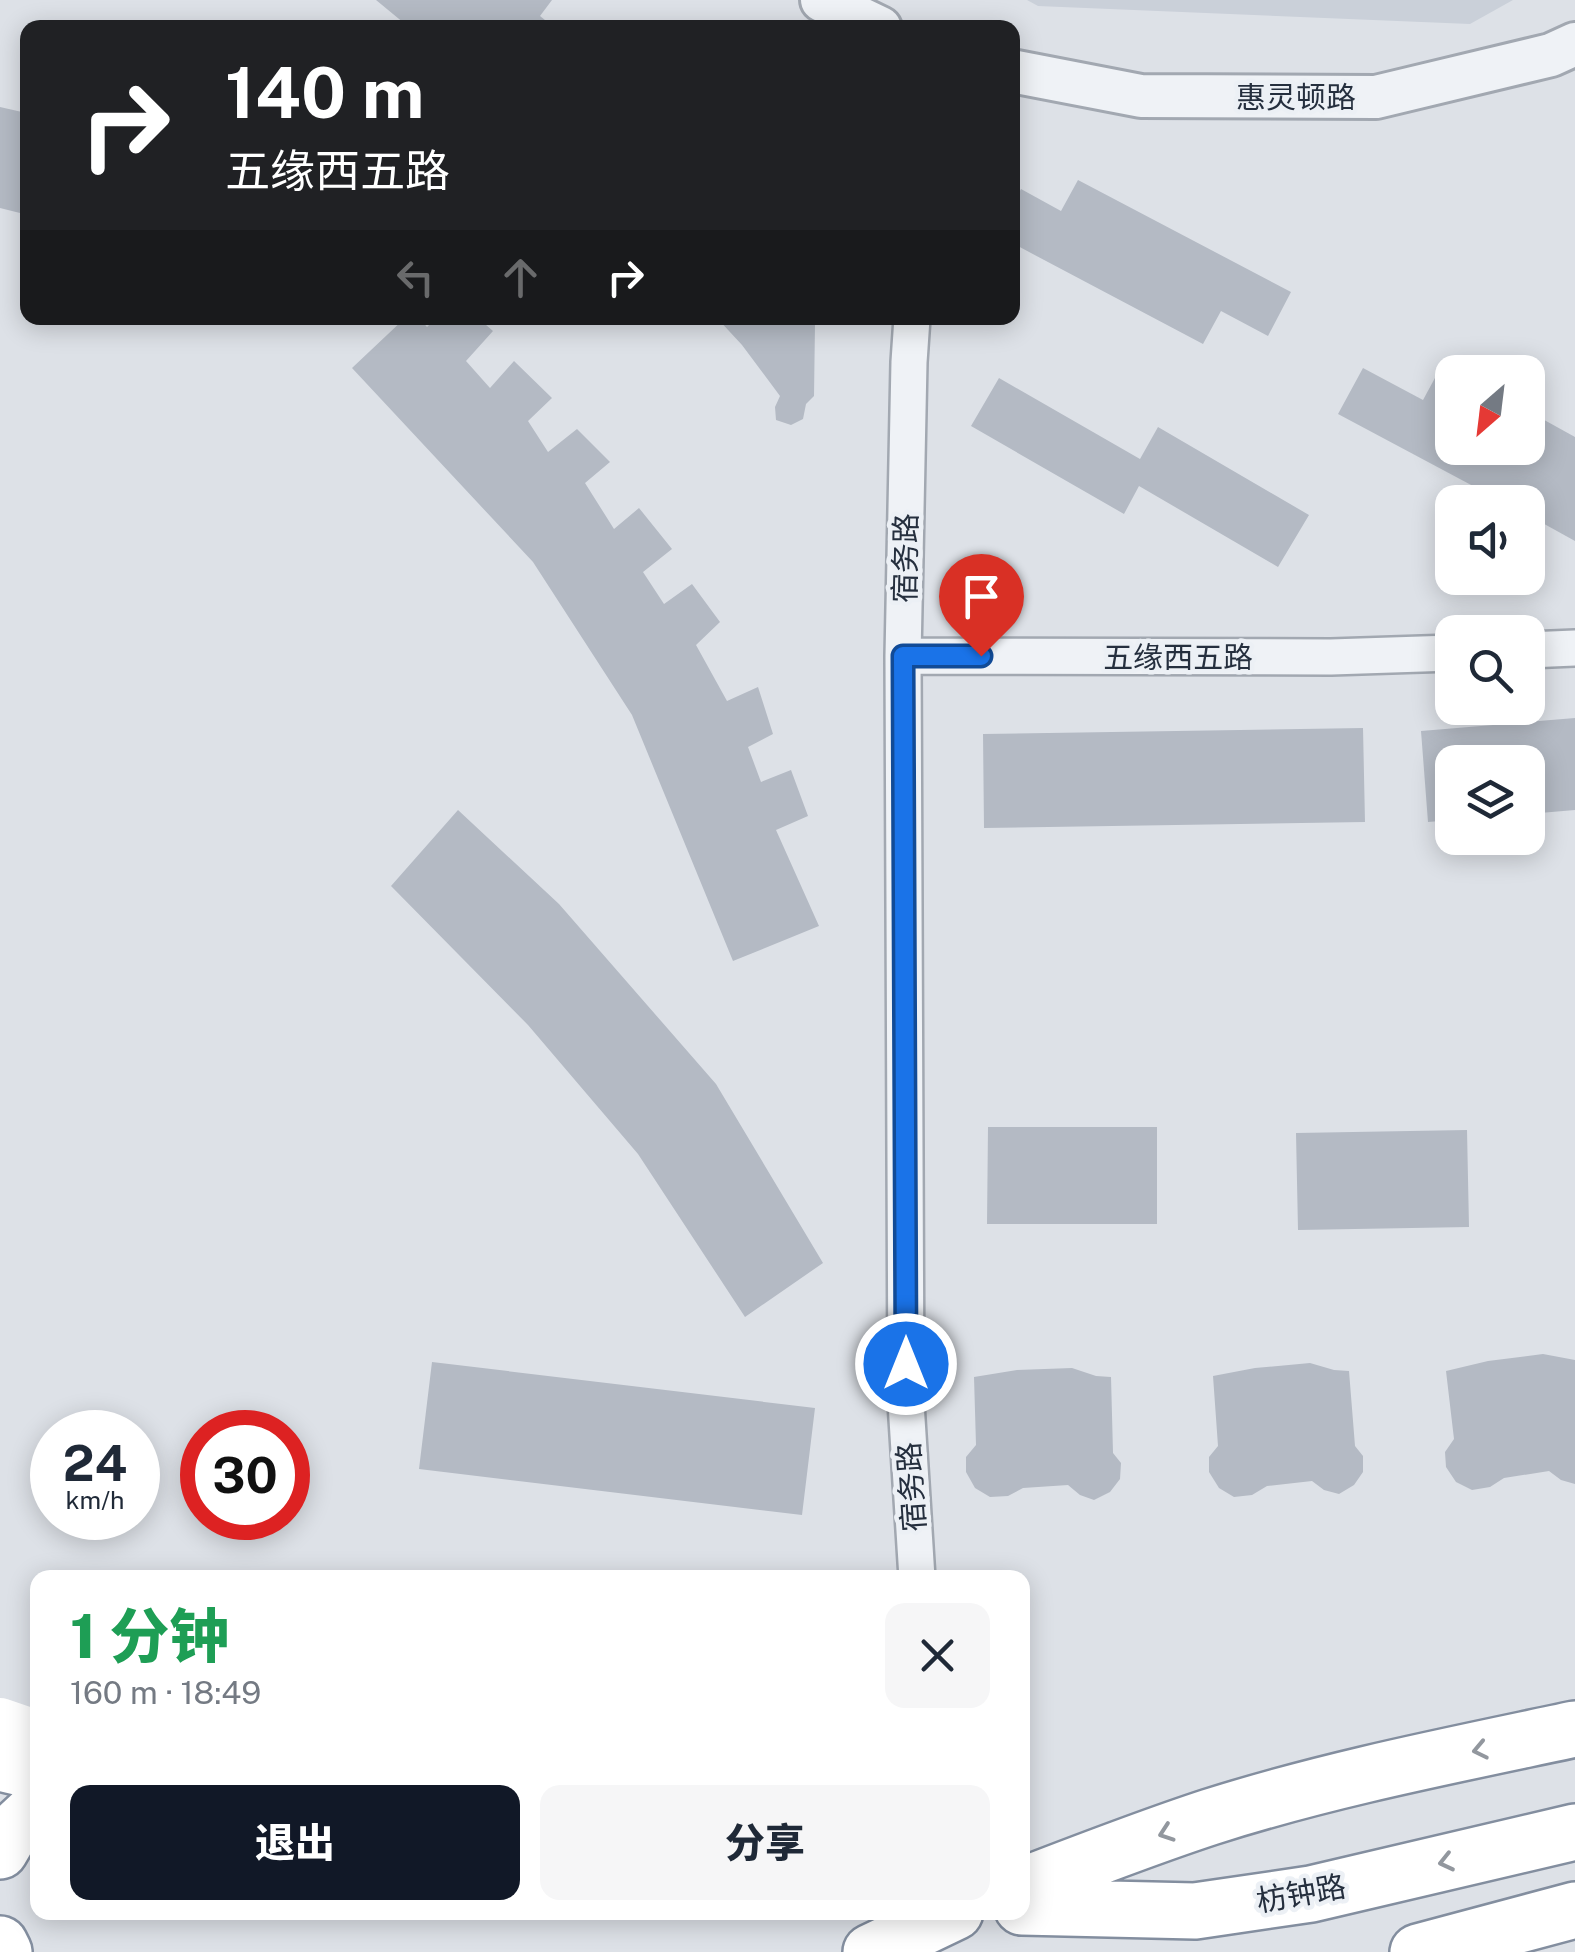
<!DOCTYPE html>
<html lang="zh">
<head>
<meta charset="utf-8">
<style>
  :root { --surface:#fff; --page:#f6f6f7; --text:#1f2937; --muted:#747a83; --accent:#111827 }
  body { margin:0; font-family:"Public Sans","Noto Sans SC",sans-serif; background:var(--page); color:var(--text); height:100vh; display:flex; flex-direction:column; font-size:38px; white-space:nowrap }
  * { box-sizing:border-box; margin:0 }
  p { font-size:32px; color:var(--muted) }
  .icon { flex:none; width:55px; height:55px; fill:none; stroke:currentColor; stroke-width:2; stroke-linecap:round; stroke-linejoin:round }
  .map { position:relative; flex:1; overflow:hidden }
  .panel { position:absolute; left:30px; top:1570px; width:1000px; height:350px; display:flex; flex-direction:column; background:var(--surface); border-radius:20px; box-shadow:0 5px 25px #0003 }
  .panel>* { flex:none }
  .guide { position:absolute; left:20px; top:20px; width:1000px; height:305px; border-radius:20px; box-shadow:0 5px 25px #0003; background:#202124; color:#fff; overflow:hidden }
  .needle { width:65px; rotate:208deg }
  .fabs { position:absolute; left:1435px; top:355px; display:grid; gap:20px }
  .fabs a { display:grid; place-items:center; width:110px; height:110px; border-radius:20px; background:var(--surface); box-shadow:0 5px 25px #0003; font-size:50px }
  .speed { position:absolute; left:30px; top:1410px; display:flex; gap:20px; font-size:50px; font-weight:700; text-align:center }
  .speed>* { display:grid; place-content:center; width:130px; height:130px; border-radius:50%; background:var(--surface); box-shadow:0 5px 25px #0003; line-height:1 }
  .speed small { font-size:25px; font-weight:400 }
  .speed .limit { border:15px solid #d22; background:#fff; color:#111 }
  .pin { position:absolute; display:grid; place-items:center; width:85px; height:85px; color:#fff; margin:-102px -42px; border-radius:50% 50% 50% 0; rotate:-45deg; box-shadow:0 0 10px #0007 }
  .pin .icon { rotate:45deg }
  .me { position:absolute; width:110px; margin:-55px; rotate:0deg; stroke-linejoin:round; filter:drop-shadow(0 0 8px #0008) }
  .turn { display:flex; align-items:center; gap:35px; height:210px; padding:0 40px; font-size:45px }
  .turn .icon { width:130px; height:130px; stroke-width:2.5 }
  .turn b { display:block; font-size:70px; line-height:85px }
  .lanes { display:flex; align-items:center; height:95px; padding:0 40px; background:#0003; justify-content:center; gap:50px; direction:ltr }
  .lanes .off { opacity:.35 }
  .round { display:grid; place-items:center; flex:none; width:105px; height:105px; border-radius:20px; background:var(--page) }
  .summary { display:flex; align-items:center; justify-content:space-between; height:170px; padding:0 40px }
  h1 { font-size:60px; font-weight:800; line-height:75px; color:#1e9e55 }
  .action { display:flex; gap:20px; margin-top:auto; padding:20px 40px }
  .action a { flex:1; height:115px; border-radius:20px; background:var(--accent); color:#fff; font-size:40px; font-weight:800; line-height:115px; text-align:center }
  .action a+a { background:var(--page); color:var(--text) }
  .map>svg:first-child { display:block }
  .built { fill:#cad0d9 }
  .building { fill:#b4bac4 }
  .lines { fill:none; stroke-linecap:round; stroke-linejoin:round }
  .minor-casing { stroke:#a2a8b1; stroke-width:40 }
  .tertiary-casing { stroke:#a2a8b1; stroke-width:48 }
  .trunk-casing { stroke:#838e9f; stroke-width:60 }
  .minor { stroke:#eff2f6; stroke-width:35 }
  .tertiary { stroke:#eff2f6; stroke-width:42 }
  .secondary { stroke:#fff; stroke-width:48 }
  .trunk { stroke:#fff; stroke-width:55 }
  .oneway { stroke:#92979e }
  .route-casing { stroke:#114b97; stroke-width:25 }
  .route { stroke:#1a73e8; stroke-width:18 }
  .labels { text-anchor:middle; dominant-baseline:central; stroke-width:9; stroke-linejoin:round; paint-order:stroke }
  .street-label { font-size:30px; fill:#252f3e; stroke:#ecf0f5 }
</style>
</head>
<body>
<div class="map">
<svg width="1575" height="1952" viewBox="0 0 1575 1952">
  <rect width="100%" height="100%" fill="#dde1e7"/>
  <path class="built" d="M1027 0H1513L1470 24 1038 6Z"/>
  <path class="building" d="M376 0H552L540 16 555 28H410Z
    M26 93H28V215L0 208V107L22 112Z
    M1078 180 1291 292 1268 336 1221 311 1203 344 1012 243V205L1021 189 1061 211Z
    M405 318H419L427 327 436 318H478L493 331 466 361 490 388 514 361 552 398 528 421 548 452 577 429 610 462 585 483 614 529 639 508 672 549 643 572 664 604 692 584 720 622 696 645 727 701 758 687 773 734 748 747 761 782 791 770 808 816 776 830 819 926 733 961 632 715 533 562 352 368Z
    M717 318H813L815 324 814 396 806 404 803 419 791 425 776 420 775 407 780 396 742 345Z
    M1442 365 1452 371V448H1528V411L1575 437V541L1528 515V502H1503L1338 414 1363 368 1423 400Z
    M999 378 1140 459 1158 427 1309 515 1278 567 1139 486 1124 514 971 426Z
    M1575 718V810L1528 814V762H1452V820L1428 822 1421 731Z
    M1363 728 1365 822 984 828 983 734Z
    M458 810 559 904 716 1084 823 1263 745 1317 638 1154 528 1025 391 886Z
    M988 1127H1157V1224H987Z
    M1467 1130 1469 1227 1298 1230 1296 1133Z
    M1543 1354 1575 1360V1484L1561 1480 1549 1471 1504 1478 1490 1487 1472 1490 1456 1482 1446 1467 1445 1452 1454 1439 1446 1371 1488 1361Z
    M432 1362 815 1408 802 1515 419 1469Z
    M1310 1363 1334 1370 1349 1371 1355 1446 1363 1456V1472L1354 1485 1339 1494 1324 1490 1312 1481 1267 1486 1252 1495 1234 1497 1219 1488 1209 1472V1457L1218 1446 1213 1376 1255 1368Z
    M1072 1368 1096 1376 1111 1377 1113 1453 1121 1463 1120 1479 1110 1492 1094 1500 1080 1495 1068 1485 1023 1488 1008 1496 990 1497 975 1488 966 1472V1457L976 1445 974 1377 1017 1370Z"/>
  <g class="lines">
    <g class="minor-casing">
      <path id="minor" d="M912 318 909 362 903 656 906 1403 917 1578
        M1528 650 1575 648
        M903 656 1331 657 1452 653"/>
    </g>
    <g class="tertiary-casing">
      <path id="tertiary" d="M822 0 880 28
        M1012 71 1141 96 1376 97 1551 55 1575 44"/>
    </g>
    <g class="trunk-casing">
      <path id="trunk" d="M0 1763 38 1772
        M0 1851 10 1834 38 1808
        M1022 1886C1084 1862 1146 1838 1210 1817 1329 1779 1453 1755 1575 1729
        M1022 1907 1195 1911 1311 1894 1575 1832
        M0 1944 4 1952
        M871 1952 955 1912
        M1418 1952 1575 1910"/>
    </g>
    <use href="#minor" class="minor"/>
    <use href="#tertiary" class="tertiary"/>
    <path class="secondary" d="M0 1722 38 1735"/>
    <use href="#trunk" class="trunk"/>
  </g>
  <defs><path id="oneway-chevron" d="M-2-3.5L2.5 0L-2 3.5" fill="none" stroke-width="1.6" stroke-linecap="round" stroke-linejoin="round" transform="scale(2.5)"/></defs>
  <g class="oneway">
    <use href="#oneway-chevron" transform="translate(1480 1750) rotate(168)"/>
    <use href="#oneway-chevron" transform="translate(1166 1833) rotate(161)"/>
    <use href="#oneway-chevron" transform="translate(1446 1862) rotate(167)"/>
  </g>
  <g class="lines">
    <g class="route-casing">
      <path id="route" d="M906 1364 903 656H981"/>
    </g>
    <use href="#route" class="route"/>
  </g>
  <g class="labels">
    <g class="street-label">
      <text x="1296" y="97">惠灵顿路</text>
      <text transform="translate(905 558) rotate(-89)">宿务路</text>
      <text x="1178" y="657">五缘西五路</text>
      <text transform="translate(911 1487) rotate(-94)">宿务路</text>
      <text transform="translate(1301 1893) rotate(-10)">枋钟路</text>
    </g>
  </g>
</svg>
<div class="fabs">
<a><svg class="needle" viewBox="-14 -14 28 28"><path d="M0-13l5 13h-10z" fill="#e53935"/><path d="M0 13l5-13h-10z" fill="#747a83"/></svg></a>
<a><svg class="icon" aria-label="sound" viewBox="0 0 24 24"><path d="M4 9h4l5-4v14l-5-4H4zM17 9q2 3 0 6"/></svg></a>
<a><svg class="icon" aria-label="search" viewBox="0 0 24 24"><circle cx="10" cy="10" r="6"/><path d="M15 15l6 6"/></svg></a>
<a><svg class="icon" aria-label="layers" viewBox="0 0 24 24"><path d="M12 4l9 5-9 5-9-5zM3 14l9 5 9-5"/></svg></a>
</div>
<div class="speed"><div>24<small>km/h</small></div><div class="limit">30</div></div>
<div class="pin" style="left:981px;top:656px;background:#d93025"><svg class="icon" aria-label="arrive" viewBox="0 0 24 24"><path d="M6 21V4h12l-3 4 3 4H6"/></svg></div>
<svg class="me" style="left:906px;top:1364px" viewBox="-20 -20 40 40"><circle r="17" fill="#1a73e8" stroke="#fff" stroke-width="3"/><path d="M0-11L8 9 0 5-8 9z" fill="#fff"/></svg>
<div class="guide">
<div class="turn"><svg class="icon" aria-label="right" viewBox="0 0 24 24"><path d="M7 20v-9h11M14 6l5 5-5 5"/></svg><div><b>140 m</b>五缘西五路</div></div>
<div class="lanes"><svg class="icon off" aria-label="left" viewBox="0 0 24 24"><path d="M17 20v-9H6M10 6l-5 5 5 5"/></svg><svg class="icon off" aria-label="ahead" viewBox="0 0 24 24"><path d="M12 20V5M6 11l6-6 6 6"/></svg><svg class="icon" aria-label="right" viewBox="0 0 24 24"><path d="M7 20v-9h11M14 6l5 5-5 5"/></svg></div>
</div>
<section class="panel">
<div class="summary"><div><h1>1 分钟</h1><p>160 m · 18:49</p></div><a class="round"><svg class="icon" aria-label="close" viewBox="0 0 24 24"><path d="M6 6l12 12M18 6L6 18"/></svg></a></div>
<div class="action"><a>退出</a><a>分享</a></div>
</section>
</div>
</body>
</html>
